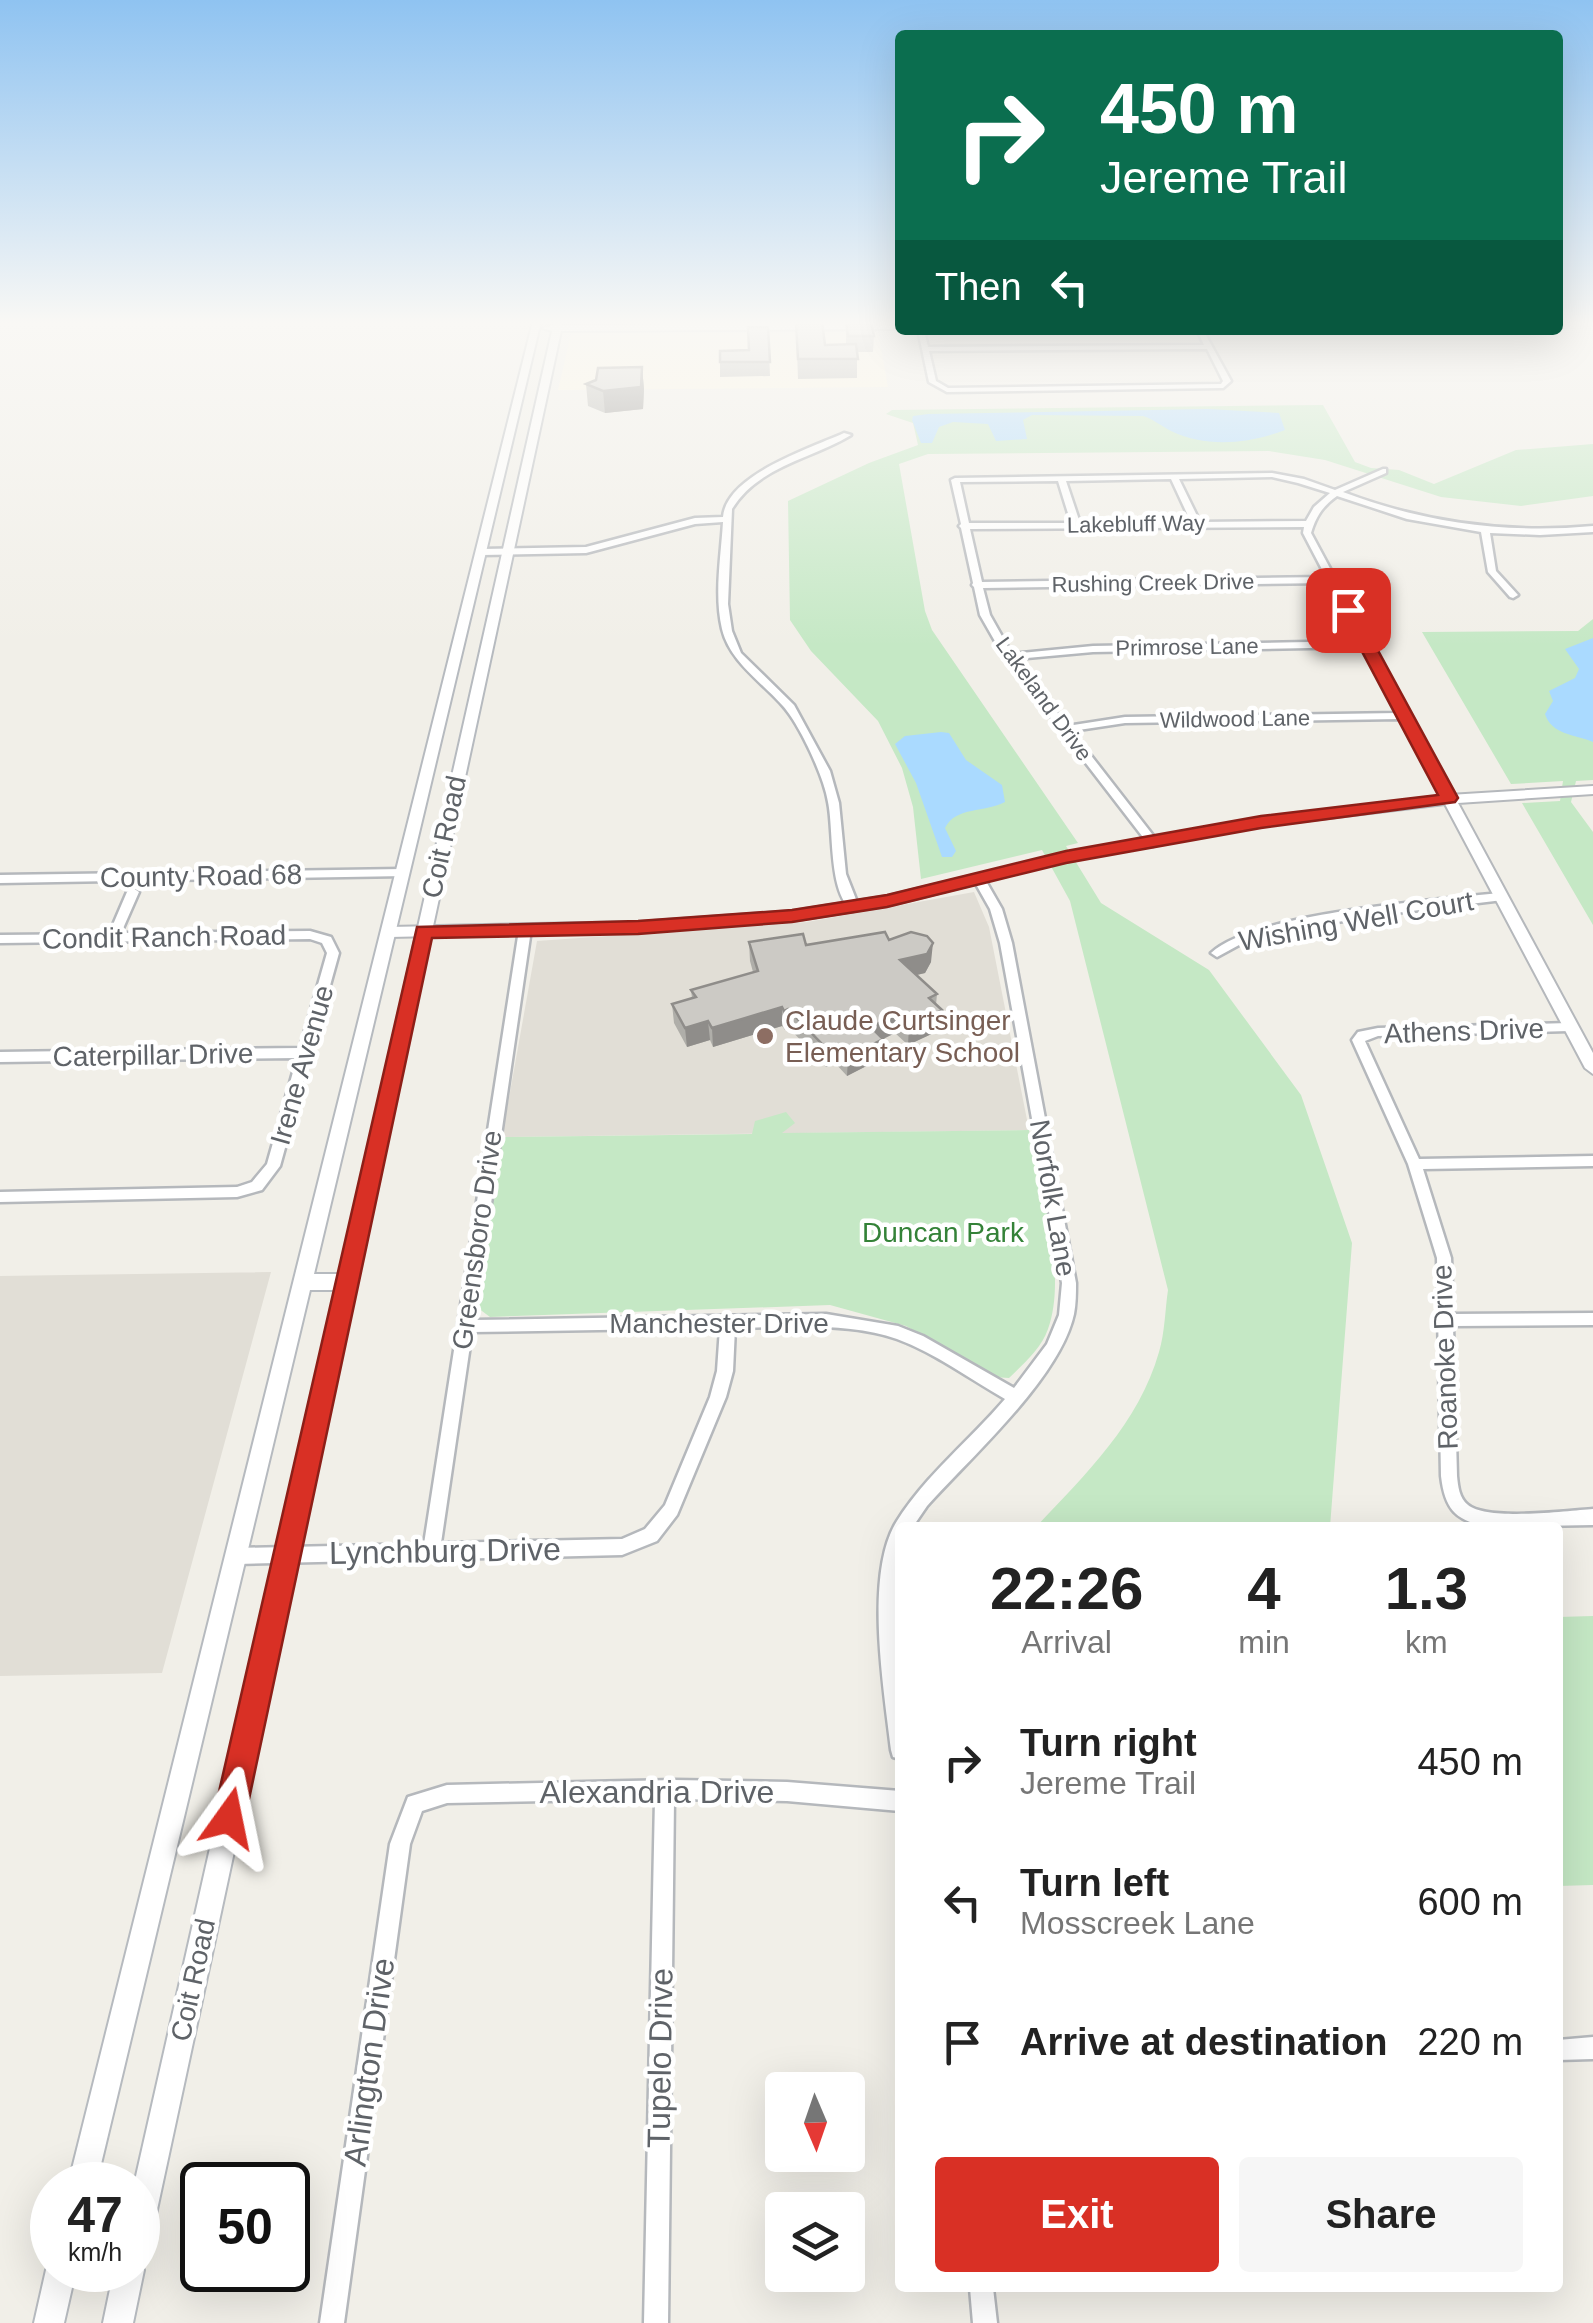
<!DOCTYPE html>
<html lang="en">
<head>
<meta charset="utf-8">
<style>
  :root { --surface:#fff; --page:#f6f6f6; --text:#222; --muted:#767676; --accent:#d93025 }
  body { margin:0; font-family:Arial,sans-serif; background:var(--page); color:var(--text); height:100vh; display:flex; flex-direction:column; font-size:38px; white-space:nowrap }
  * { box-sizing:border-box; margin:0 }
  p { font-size:32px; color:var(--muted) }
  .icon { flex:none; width:55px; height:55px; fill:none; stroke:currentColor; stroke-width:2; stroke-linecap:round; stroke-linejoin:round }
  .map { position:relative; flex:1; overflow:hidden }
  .sheet { position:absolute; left:895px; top:1522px; width:668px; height:770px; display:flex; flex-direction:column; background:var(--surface); border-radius:10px; box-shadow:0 10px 40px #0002 }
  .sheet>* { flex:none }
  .guide { position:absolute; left:895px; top:30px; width:668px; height:305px; border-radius:10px; box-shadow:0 10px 40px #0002; background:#0b6e4f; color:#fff; overflow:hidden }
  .needle { width:65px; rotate:178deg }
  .fabs { position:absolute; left:765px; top:2072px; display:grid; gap:20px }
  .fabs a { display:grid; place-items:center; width:100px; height:100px; border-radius:10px; background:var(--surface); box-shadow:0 10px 40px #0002; font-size:50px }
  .speed { position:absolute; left:30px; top:2162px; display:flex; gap:20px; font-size:50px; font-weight:700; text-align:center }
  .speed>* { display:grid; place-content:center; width:130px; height:130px; border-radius:50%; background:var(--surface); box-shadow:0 10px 40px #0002; line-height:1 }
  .speed small { font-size:25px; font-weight:400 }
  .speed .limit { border:5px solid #111; border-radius:15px; background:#fff; color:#111 }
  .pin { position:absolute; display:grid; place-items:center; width:85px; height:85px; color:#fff; margin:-42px; border-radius:20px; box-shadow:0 5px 15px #0006 }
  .me { position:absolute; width:110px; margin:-55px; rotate:12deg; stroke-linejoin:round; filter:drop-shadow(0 0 8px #0008) }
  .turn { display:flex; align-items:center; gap:35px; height:210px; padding:0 40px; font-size:45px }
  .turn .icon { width:130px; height:130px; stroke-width:2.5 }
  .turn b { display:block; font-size:70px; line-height:85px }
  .then { display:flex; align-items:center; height:95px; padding:0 40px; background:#0003; gap:20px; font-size:38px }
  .eta { display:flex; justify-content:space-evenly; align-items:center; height:170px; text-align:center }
  .eta b { font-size:60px; font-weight:700; line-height:70px }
  .action { display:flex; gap:20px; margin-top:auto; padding:20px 40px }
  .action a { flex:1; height:115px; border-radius:10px; background:var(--accent); color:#fff; font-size:40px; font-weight:700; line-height:115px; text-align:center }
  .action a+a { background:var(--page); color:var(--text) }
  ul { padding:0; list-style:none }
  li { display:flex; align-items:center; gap:30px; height:140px; padding:0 40px }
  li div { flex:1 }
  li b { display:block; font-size:38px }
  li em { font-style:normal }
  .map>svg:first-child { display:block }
  .commercial { fill:#fef7e0 }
  .education { fill:#e1ded6 }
  .green { fill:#c5e8c5 }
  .water { fill:#aadaff }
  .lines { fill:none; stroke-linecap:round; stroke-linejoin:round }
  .minor-casing { stroke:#b5b8bc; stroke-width:5 }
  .tertiary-casing { stroke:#b5b8bc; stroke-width:4 }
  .secondary-casing { stroke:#b6babf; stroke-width:4 }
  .minor { fill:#fff; fill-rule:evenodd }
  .tertiary { fill:#fff; fill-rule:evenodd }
  .secondary { fill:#fff; fill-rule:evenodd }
  .wall { fill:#afaea9 }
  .shaded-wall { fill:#8f8d8a }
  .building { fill:#cccac5; stroke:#8f8d8a; stroke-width:2.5 }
  .route { fill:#d93025; stroke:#8d1f18; stroke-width:2.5 }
  .education-dot { fill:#8d6e63; stroke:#fff; stroke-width:4 }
  .labels { text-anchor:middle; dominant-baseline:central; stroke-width:9; stroke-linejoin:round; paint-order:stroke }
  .far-street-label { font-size:22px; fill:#5f6368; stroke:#fff }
  .street-label { font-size:28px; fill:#5f6368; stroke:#fff }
  .education-label { font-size:28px; fill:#785e54; stroke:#fff; text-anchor:start }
  .park-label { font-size:28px; fill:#348238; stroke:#fff }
  .near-street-label { font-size:32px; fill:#5f6368; stroke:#fff }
</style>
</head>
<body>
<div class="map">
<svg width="1593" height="2323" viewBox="0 0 1593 2323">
  <rect width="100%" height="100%" fill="#f1efe8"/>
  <path class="commercial" d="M878 332 888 387 558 390 571 334Z"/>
  <path class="education" d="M974 892 989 927 1029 1130 502 1137 537 941 807 922Z
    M271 1272 162 1673 0 1676V1276Z"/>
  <path class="green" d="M1323 405 1355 462 1371 468 1399 470 1434 484 1516 450 1593 444V496L1521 506 1441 497 1325 460 1269 451 928 454 899 464 925 611 932 630 1078 843 1066 846 1101 903 1209 970 1301 1095 1352 1243 1330 1527H1036C1085 1475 1139 1423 1159 1352 1165 1332 1165 1310 1168 1290L1070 901 1042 850 921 879 913 807 902 768 878 721 811 651 790 620 788 501 869 463 918 445 913 423 886 414 892 410Z
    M1593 619V780L1576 781 1571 802 1593 832V925L1522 803 1560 801 1563 781 1511 784 1422 632 1578 631Z
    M786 1112 795 1123 782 1133 1029 1130C1040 1188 1068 1273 1048 1329 1041 1349 1024 1363 1009 1378L994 1377 906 1326 830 1305 490 1317 478 1308 502 1137 752 1134 755 1121Z
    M1593 1616V1885L1558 1886V1617Z"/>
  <path class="water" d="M1208 409 1279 413 1285 430C1249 444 1206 448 1171 431 1161 426 1155 420 1143 416L1032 415 1023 420 1027 439 996 441 988 424 953 422 939 427 932 443H921L912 420 913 416 928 414Z
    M1593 638V742C1574 734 1552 735 1545 714L1553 701 1549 691 1575 678 1579 669 1565 649Z
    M941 732 949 733 966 760 1002 785 1005 802C985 813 956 806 945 828L956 851 952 857H942L916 783 895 744 905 736Z"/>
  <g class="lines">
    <g class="minor-casing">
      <path id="minor" d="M918 330H924L928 347 1204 345 1197 330H1203L1231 381 1223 388 947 392 929 382ZM1207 349 1223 381 1221 384 948 388 936 381 929 351Z
        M844 433 851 435C812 459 758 466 732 509L728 604 732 631 741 653 794 705 830 771 839 803 846 874 859 907 853 911C828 894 834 830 828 802 824 777 800 725 783 706 761 681 730 662 722 629 714 595 721 556 723 522L695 524 586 553 482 555 478 552 482 549 586 547 695 518 723 517C726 475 811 448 844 433Z
        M1383 469H1386V473L1343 492C1425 523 1506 534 1593 526V532L1540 535 1490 533 1496 571 1518 595 1513 598 1510 597 1488 572 1481 532 1407 519 1337 496C1323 506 1316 516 1311 533L1454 799 1449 802 1444 799 1401 719 1125 723 1072 731 1159 843 1153 846 1149 845 1004 657 980 615 974 587 972 585 973 583 961 528 959 526 961 524 951 480 955 478 1272 473 1304 479 1335 490ZM1272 477 1298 483 1330 493 1314 507 1306 521 1200 522 1179 479ZM1171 479 1191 522 1080 523 1066 481ZM1058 481 1071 523H969L960 482ZM1304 527 1303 533 1326 577 982 582 970 529ZM1329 583 1360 641 1093 646 1012 654 990 615 983 588ZM1363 647 1398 713 1125 717 1067 726 1016 659 1093 652Z
        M402 869 406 870V876L0 883V875Z
        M979 875 983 876 1002 909 1012 943 1076 1283C1076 1293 1076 1304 1074 1314 1060 1378 971 1457 927 1506L912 1528H900V1567L896 1613 900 1676V1759L893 1757 891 1750C884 1690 864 1573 897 1521 926 1475 970 1440 1005 1399 970 1379 935 1353 897 1339 849 1322 785 1327 735 1328L733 1371 726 1397 677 1515 657 1541 622 1555 237 1564 231 1562 228 1556 231 1550 237 1548 424 1544 519 930 525 926 531 930 474 1320 826 1314 898 1326 923 1336 1014 1388 1047 1344 1059 1315 1062 1283 1000 943 990 909 973 879ZM720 1328 717 1371 710 1397 665 1505 645 1529 622 1539 441 1543 472 1332Z
        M133 888 139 892 121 933 310 931 331 937 339 953 280 1166 262 1190 237 1197 0 1202V1192L237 1187 252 1182 267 1164 297 1058 0 1062V1052L300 1048 327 953 322 943 310 939 0 943V935L109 934 127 892Z
        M1499 893 1503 894V900L1395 913 1305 927 1239 945 1217 957 1211 953C1253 913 1436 900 1499 893Z
        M1569 1023 1575 1027 1569 1031 1378 1036 1365 1041 1419 1159 1593 1156V1166L1423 1169 1451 1258 1453 1314 1593 1313V1325L1453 1326 1457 1476C1458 1486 1459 1498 1468 1505 1487 1521 1567 1511 1593 1509V1525L1489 1527C1456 1521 1445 1510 1441 1476L1437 1258 1408 1164 1352 1040 1358 1032 1378 1028Z
        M674 1780 787 1782 900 1791V1811L787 1801 674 1799 668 2323H644L655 1799 447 1803 422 1811 410 1844 344 2323H320L390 1844 408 1797 447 1785Z
        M1593 2037V2059L1558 2060V2040Z
        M970 2288H993L997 2323H973Z"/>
    </g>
    <g class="tertiary-casing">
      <path id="tertiary" d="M1593 786V794L1458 803 1593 1053V1074L1585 1068 1445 804 1261 826 1066 861 887 906 792 921 638 932 389 937 381 932 389 927 638 922 792 911 887 896 1066 853 1261 818 1449 795Z"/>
    </g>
    <g class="secondary-casing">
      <path id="secondary" d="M533 321H541L314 1274H340L552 331 542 328 554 325 555 321H563L562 325 900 323V329L561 331 152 2233 148 2243 138 2247V2185H134L336 1290H310L96 2185H68Z
        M52 2259V2270H76L64 2323H34L46 2270Z
        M138 2259 144 2270 133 2323H103L114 2270H138Z"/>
    </g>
    <use href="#minor" class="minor"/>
    <use href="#tertiary" class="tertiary"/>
    <use href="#secondary" class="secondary"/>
  </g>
  <path class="wall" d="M846 321 874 336 873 352H857V378L798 379 796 323 825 345 846 344Z
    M768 327 770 376 720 377V362L749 350Z
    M642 367 644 389 643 409 605 413 588 406 586 384Z
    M889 940 931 962 925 973 917 975 937 994 936 1005 942 1010 940 1030 908 1045 895 1033 883 1039 882 1058 847 1076 835 1063 826 1067 789 1028 785 1030 782 1026 713 1047 710 1040 687 1047 674 1023 672 1004 692 998 691 990 753 972 750 961 749 942 806 945Z"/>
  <path class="shaded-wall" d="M642 367 644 389 643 409 605 413 603 391Z
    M933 943 931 962 925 973 899 979 900 960Z
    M782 1007V1026L713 1047 712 1028Z
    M788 1009 789 1028 785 1030 784 1011Z
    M942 1010 940 1030 908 1045 909 1026Z
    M897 1014 895 1033 883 1039 882 1058 847 1076 848 1057 871 1027Z
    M708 1021 710 1040 687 1047 685 1028Z
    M835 1044V1063L826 1067V1048Z"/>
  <path class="building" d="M846 321H871L874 336H848Z
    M822 322 825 345 856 344 858 359H798L796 323Z
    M748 327H768L770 362H720V351L749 350Z
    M642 367 641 387 603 391 586 384 596 380 598 368Z
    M885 932 889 940 911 932 927 936 933 943 927 954 900 960 937 994 929 998 942 1010 909 1026 897 1014 871 1027 883 1039 848 1057 835 1044 826 1048 788 1009 784 1011 782 1007 712 1028 708 1021 685 1028 672 1004 696 997 691 990 758 971 749 942 803 934 806 945Z"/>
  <linearGradient id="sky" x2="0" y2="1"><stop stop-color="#8fc3f1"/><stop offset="0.5" stop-color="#f9f8f5"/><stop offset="1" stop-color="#f9f8f5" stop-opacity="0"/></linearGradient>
  <rect width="1593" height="646" fill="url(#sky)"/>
  <path class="route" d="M1348 606 1356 610 1458 798 1455 802 1261 828 1066 863 887 907 792 922 638 934 432 938 245 1818 240 1830 229 1834 218 1830 213 1818 417 927 638 921 792 910 887 895 1066 851 1261 816 1438 795 1340 610Z"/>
  <circle class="education-dot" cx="765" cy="1036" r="10"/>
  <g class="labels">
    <g class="far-street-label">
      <text transform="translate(1136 524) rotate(-1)">Lakebluff Way</text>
      <text transform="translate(1153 583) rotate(-1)">Rushing Creek Drive</text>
      <text transform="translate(1187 647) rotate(-1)">Primrose Lane</text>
      <text transform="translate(1044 699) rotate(54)">Lakeland Drive</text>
      <text transform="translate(1235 719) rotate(-1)">Wildwood Lane</text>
    </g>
    <g class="street-label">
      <text transform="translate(444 837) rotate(-78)">Coit Road</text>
      <text transform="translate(201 876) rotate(-1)">County Road 68</text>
      <text transform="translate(1356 921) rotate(-10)">Wishing Well Court</text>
      <text transform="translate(164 937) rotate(-1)">Condit Ranch Road</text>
      <text transform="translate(1464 1031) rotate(-2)">Athens Drive</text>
      <text transform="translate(153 1055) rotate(-1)">Caterpillar Drive</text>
      <text transform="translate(302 1065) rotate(-74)">Irene Avenue</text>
      <text transform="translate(1053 1198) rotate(80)">Norfolk Lane</text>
      <text transform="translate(477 1240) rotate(-82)">Greensboro Drive</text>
      <text x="719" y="1323">Manchester Drive</text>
      <text transform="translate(1445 1357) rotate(-92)">Roanoke Drive</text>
      <text transform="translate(193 1980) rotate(-78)">Coit Road</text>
    </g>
    <g class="education-label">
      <text x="785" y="1020">Claude Curtsinger<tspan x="785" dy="32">Elementary School</tspan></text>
    </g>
    <g class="park-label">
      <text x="943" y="1232">Duncan Park</text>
    </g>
    <g class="near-street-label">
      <text transform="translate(445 1551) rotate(-1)">Lynchburg Drive</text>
      <text x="657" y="1792">Alexandria Drive</text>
      <text transform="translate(660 2058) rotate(-89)">Tupelo Drive</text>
      <text transform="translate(369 2062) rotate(-82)">Arlington Drive</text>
    </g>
  </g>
</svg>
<div class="fabs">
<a><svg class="needle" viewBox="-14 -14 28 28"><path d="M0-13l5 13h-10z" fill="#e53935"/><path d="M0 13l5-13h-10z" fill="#767676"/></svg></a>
<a><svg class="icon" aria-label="layers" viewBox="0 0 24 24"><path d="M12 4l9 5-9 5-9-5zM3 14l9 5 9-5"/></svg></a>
</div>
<div class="speed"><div>47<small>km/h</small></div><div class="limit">50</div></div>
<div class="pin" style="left:1348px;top:610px;background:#d93025"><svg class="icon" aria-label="arrive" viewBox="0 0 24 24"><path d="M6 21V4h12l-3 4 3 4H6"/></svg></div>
<svg class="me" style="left:229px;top:1818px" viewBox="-20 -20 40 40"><path d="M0-17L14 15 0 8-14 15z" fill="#d93025" stroke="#fff" stroke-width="4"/></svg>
<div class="guide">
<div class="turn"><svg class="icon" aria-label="right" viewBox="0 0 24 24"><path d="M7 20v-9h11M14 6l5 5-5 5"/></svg><div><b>450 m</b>Jereme Trail</div></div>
<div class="then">Then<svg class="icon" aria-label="left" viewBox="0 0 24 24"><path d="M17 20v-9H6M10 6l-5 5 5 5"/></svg></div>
</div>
<section class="sheet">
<div class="eta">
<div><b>22:26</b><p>Arrival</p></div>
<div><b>4</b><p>min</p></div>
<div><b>1.3</b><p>km</p></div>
</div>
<ul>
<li><svg class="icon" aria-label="right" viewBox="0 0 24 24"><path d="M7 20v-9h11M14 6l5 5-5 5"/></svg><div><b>Turn right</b><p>Jereme Trail</p></div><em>450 m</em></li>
<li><svg class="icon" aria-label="left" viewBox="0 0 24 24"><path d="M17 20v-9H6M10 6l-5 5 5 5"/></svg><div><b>Turn left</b><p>Mosscreek Lane</p></div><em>600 m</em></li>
<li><svg class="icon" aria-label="arrive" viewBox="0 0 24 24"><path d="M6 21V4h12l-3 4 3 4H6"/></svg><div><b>Arrive at destination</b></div><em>220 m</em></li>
</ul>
<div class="action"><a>Exit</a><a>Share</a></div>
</section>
</div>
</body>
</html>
